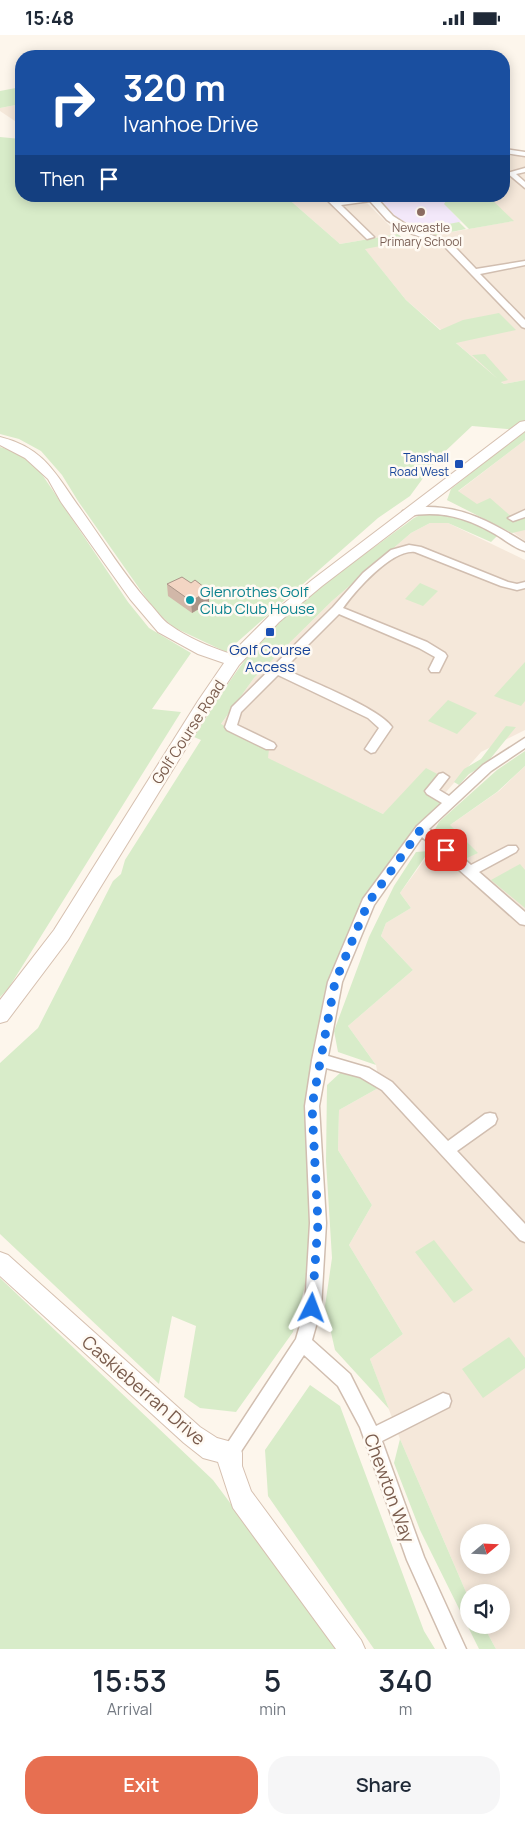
<!DOCTYPE html>
<html lang="en">
<head>
<meta charset="utf-8">
<style>
  :root { --surface:#fff; --page:#f6f6f7; --text:#1f2937; --muted:#747a83; --accent:#e76f51 }
  body { margin:0; font-family:Manrope,sans-serif; background:var(--page); color:var(--text); height:100vh; display:flex; flex-direction:column; font-size:19px; white-space:nowrap }
  * { box-sizing:border-box; margin:0 }
  p { font-size:16px; color:var(--muted) }
  .icon { flex:none; width:28px; height:28px; fill:none; stroke:currentColor; stroke-width:2; stroke-linecap:round; stroke-linejoin:round }
  .map { position:relative; height:1614px; overflow:hidden }
  .sheet { display:flex; flex-direction:column; background:var(--surface); flex:1 }
  .sheet>* { flex:none }
  .top-card { position:absolute; left:15px; top:15px; width:495px; height:152px; border-radius:20px; box-shadow:0 2px 12px #0003; background:#1a4fa0; color:#fff; overflow:hidden }
  .needle { width:32px; rotate:71deg }
  .tools { position:absolute; left:460px; top:1489px; display:grid; gap:10px }
  .tools a { display:grid; place-items:center; width:50px; height:50px; border-radius:50%; background:var(--surface); box-shadow:0 2px 12px #0003; font-size:25px }
  .pin { position:absolute; display:grid; place-items:center; width:42px; height:42px; color:#fff; margin:-21px; border-radius:10px; box-shadow:0 2px 8px #0006 }
  .me { position:absolute; width:55px; margin:-28px; rotate:3deg; stroke-linejoin:round; filter:drop-shadow(0 0 4px #0008) }
  .turn { display:flex; align-items:center; gap:18px; height:105px; padding:0 25px; font-size:22px }
  .turn .icon { width:65px; height:65px; stroke-width:2.5 }
  .turn b { display:block; font-size:35px; line-height:42px }
  .then { display:flex; align-items:center; height:48px; padding:0 25px; background:#0003; gap:10px; font-size:19px }
  .eta { display:flex; justify-content:space-evenly; align-items:center; height:85px; text-align:center }
  .eta b { font-size:30px; font-weight:600; line-height:35px }
  .cta { display:flex; gap:10px; margin-top:auto; padding:10px 25px }
  .cta a { flex:1; height:58px; border-radius:20px; background:var(--accent); color:#fff; font-size:20px; font-weight:600; line-height:58px; text-align:center }
  .cta a+a { background:var(--page); color:var(--text) }
  .status { display:flex; justify-content:space-between; align-items:center; height:35px; padding:0 25px; background:var(--surface); direction:ltr }
  .status svg { height:14px; fill:currentColor }
  .map>svg:first-child { display:block }
  .residential { fill:#f5e8da; fill-rule:evenodd }
  .education { fill:#f3e8fa }
  .green { fill:#d8ecc9 }
  .lines { fill:none; stroke-linecap:round; stroke-linejoin:round }
  .street-casing { stroke:#d1beb0; stroke-width:3 }
  .secondary-casing { stroke:#d6c0b0; stroke-width:2 }
  .street { fill:#fff; fill-rule:evenodd }
  .secondary { fill:#fff; fill-rule:evenodd }
  .wall { fill:#d1b7a8 }
  .shaded-wall { fill:#aa9588 }
  .building { fill:#f3d5c3; stroke:#aa9588 }
  .route { stroke:#1a73e8; stroke-width:9; stroke-dasharray:0 16.2 }
  .education-dot { fill:#8d6e63; stroke:#fffaf3; stroke-width:2 }
  .transit-dot { fill:#1a4fb4; stroke:#fffaf3; stroke-width:2 }
  .culture-dot { fill:#0f9aa8; stroke:#fffaf3; stroke-width:2 }
  .labels { text-anchor:middle; dominant-baseline:central; stroke-width:5; stroke-linejoin:round; paint-order:stroke }
  .far-education-label { font-size:12px; fill:#785e54; stroke:#fffaf3 }
  .far-transit-label { font-size:12px; fill:#164399; stroke:#fffaf3; text-anchor:end }
  .culture-label { font-size:15px; fill:#0d838f; stroke:#fffaf3; text-anchor:start }
  .transit-label { font-size:15px; fill:#164399; stroke:#fffaf3 }
  .street-label { font-size:15px; fill:#7a5c4d; stroke:#fffaf3 }
  .near-street-label { font-size:18px; fill:#7a5c4d; stroke:#fffaf3 }
</style>
</head>
<body>
<div class="status"><b>15:48</b><svg viewBox="0 0 49 12"><path d="M0 12V9h3v3zM5 12V6h3v6zM10 12V3h3v9zM15 12V0h3v12zM26 1h20v11H26zM47 4h2v5h-2z"/></svg></div>
<div class="map">
<svg width="525" height="1614" viewBox="0 0 525 1614">
  <rect width="100%" height="100%" fill="#fdf6ec"/>
  <path class="residential" d="M21 69V90L0 76V73Z
    M518 120 525 121V345L504 349 406 265 364 213 513 186 487 161H504V122Z
    M285 161H360L398 199 340 209Z
    M525 405V506L511 496 447 465Z
    M430 488H448L525 525V695L481 717 446 757 383 779 214 699 254 643 332 566 411 498Z
    M525 731V1614H496L483 1590H501V1558H469V1564L400 1404 370 1324 403 1299 349 1210 372 1170 338 1115 339 1075 380 1052 376 1030 348 991 413 935 381 901 386 888 411 873 400 858 450 790 499 756ZM469 1498H501V1530H469Z"/>
  <path class="education" d="M377 161H443L446 167 445 169 461 187 433 192 425 196 397 183Z"/>
  <path class="green" d="M21 52V69L0 73V56Z
    M0 102 21 104V161H285L340 209 398 199 406 206 365 214 406 265 440 295 463 285 499 278 516 295 456 308 498 344 472 320 485 319 508 345 501 347 504 349 525 345V390L518 395 472 391 437 424 410 461 378 483 226 617 173 592 153 573 78 466 62 440 41 416 19 404 0 399Z
    M443 161H488L514 186 469 194 444 169 446 166Z
    M459 187 466 194 431 201 425 197 433 192Z
    M525 395V405L458 456 477 469 490 463 513 483 525 478V495L512 498 447 465 451 454Z
    M0 412 16 417 35 429 128 567 149 593 191 618 152 674 181 677 8 954 0 962Z
    M448 476 500 498 491 507 448 488H430L411 498 332 566 254 643 221 689 269 714 268 723 383 779 426 733 443 742 431 756 450 767 368 868 335 947 319 1025 306 1247 293 1297 236 1377 200 1373 184 1362 196 1291 172 1281 159 1349 0 1199V1028L38 993 113 846 121 839 125 825 201 705 194 702C215 669 235 634 262 605 306 559 363 521 414 483L425 478Z
    M420 548 438 556 423 571 405 564Z
    M525 627V666L521 671 494 661Z
    M448 665 477 678 457 699 428 686Z
    M506 691 516 692 486 729 469 739 459 750 454 747 464 734 481 724Z
    M525 716V731L497 757 450 790 478 818 467 823 454 817 433 798 439 787 497 735Z
    M429 816 400 858 411 873 386 888 381 901 413 935 348 991 376 1030 338 1017 334 996 369 902 394 851 416 817Z
    M520 829 525 835V873L491 845Z
    M340 1038 362 1040 380 1052 339 1075 338 1115 372 1170 349 1210 403 1299 370 1324 389 1374 335 1315 325 1271 332 1223 326 1126 327 1050Z
    M434 1205 473 1255 454 1268 415 1217Z
    M0 1243 213 1445 339 1614H0Z
    M509 1302 525 1323V1333L483 1363 462 1334Z
    M310 1350 340 1371 424 1596 435 1614H374L268 1461 265 1415Z
    M400 1404 469 1564V1590H483L496 1614H479L420 1495 394 1428Z"/>
  <g class="lines">
    <g class="street-casing">
      <path id="street" d="M504 114 525 117V121L504 118Z
        M525 133V137L516 139 525 147V153L507 138Z
        M323 161H332L337 166 375 161 393 181 407 190 451 208 476 234 525 226V230L480 239 525 285V293L522 292 445 212 401 194 387 185 370 166 341 170 374 202 367 204Z
        M424 472C463 471 493 488 525 508V516C514 513 504 504 495 499 466 482 440 475 407 481L402 478 403 476Z
        M525 475V482L513 486 508 483Z
        M409 510 421 512 508 547 517 549 525 547V553L517 555 501 551 415 517C392 514 356 555 343 573L427 607 445 618 447 621 439 637H431L429 634 435 622 419 613 339 579 284 634C308 645 379 673 392 692L375 717 371 718 365 714 379 693 368 683 278 640 241 677 237 690 274 708 276 711 274 714H266L227 695 225 692 232 672 333 572 363 538 391 515Z
        M525 703V713L491 736 429 794 471 830 508 811H516L518 814 516 817 479 837 525 877V890L520 889 422 802 374 870 342 947 328 1021 369 1033 392 1047 448 1106 485 1079 490 1078 495 1079 497 1084 495 1089 457 1116 525 1189V1207L520 1205 382 1055 360 1042 326 1033 319 1071 326 1188 321 1273 312 1305 350 1339 376 1391 443 1358 449 1360 451 1366 449 1372 382 1406 424 1522 466 1614H447L407 1525 360 1392 338 1351 304 1320 236 1424 230 1427 224 1424 221 1418 296 1304 305 1273 310 1188 305 1071 312 1025 328 947 363 864 417 791 442 768 427 759 425 756 439 739 443 738 449 742 439 755 449 761 483 730Z"/>
    </g>
    <g class="secondary-casing">
      <path id="secondary" d="M525 386V396L322 551 279 587 239 630 210 674 68 905 7 986 0 988V965L54 895 198 666 224 628 198 619 158 597 130 564 61 467 48 444 25 423 0 410V402C46 413 57 442 82 476 104 507 124 540 149 568 156 575 162 585 170 590 188 603 210 612 231 619L269 581 312 545 520 387Z
        M0 1217 8 1220 200 1392 217 1403 239 1409 242 1418V1431L251 1456 361 1605 365 1614H336L233 1473 218 1427 203 1423 184 1408 0 1241Z"/>
    </g>
    <use href="#street" class="street"/>
    <use href="#secondary" class="secondary"/>
  </g>
  <path class="wall" d="M191 548 209 556V568L192 578 168 561 167 549Z"/>
  <path class="shaded-wall" d="M209 556V568L192 578 191 566Z"/>
  <path class="building" d="M182 542 191 548 195 545 209 556 191 566 167 549Z"/>
  <g class="lines">
    <path class="route" d="M312 1273 318 1188 312 1071 335 947 368 868 421 794 446 815"/>
  </g>
  <circle class="education-dot" cx="421" cy="177" r="5"/>
  <g class="transit-dot">
    <rect x="454" y="424" width="10" height="10" rx="2.5"/>
    <rect x="265" y="592" width="10" height="10" rx="2.5"/>
  </g>
  <circle class="culture-dot" cx="190" cy="565" r="5"/>
  <g class="labels">
    <g class="far-education-label">
      <text x="421" y="192">Newcastle<tspan x="421" dy="14">Primary School</tspan></text>
    </g>
    <g class="far-transit-label">
      <text x="449" y="422">Tanshall<tspan x="449" dy="14">Road West</tspan></text>
    </g>
    <g class="culture-label">
      <text x="200" y="556">Glenrothes Golf<tspan x="200" dy="17">Club Club House</tspan></text>
    </g>
    <g class="transit-label">
      <text x="270" y="614">Golf Course<tspan x="270" dy="17">Access</tspan></text>
    </g>
    <g class="street-label">
      <text transform="translate(188 697) rotate(-57)">Golf Course Road</text>
    </g>
    <g class="near-street-label">
      <text transform="translate(144 1355) rotate(41)">Caskieberran Drive</text>
      <text transform="translate(390 1453) rotate(70)">Chewton Way</text>
    </g>
  </g>
</svg>
<div class="tools">
<a><svg class="needle" viewBox="-14 -14 28 28"><path d="M0-13l5 13h-10z" fill="#e53935"/><path d="M0 13l5-13h-10z" fill="#747a83"/></svg></a>
<a><svg class="icon" aria-label="sound" viewBox="0 0 24 24"><path d="M4 9h4l5-4v14l-5-4H4zM17 9q2 3 0 6"/></svg></a>
</div>
<div class="pin" style="left:446px;top:815px;background:#d93025"><svg class="icon" aria-label="arrive" viewBox="0 0 24 24"><path d="M6 21V4h12l-3 4 3 4H6"/></svg></div>
<svg class="me" style="left:312px;top:1273px" viewBox="-20 -20 40 40"><path d="M0-17L14 15 0 8-14 15z" fill="#1a73e8" stroke="#fff" stroke-width="4"/></svg>
<div class="top-card">
<div class="turn"><svg class="icon" aria-label="right" viewBox="0 0 24 24"><path d="M7 20v-9h11M14 6l5 5-5 5"/></svg><div><b>320 m</b>Ivanhoe Drive</div></div>
<div class="then">Then<svg class="icon" aria-label="arrive" viewBox="0 0 24 24"><path d="M6 21V4h12l-3 4 3 4H6"/></svg></div>
</div>
</div>
<section class="sheet">
<div class="eta">
<div><b>15:53</b><p>Arrival</p></div>
<div><b>5</b><p>min</p></div>
<div><b>340</b><p>m</p></div>
</div>
<div class="cta"><a>Exit</a><a>Share</a></div>
</section>
</body>
</html>
